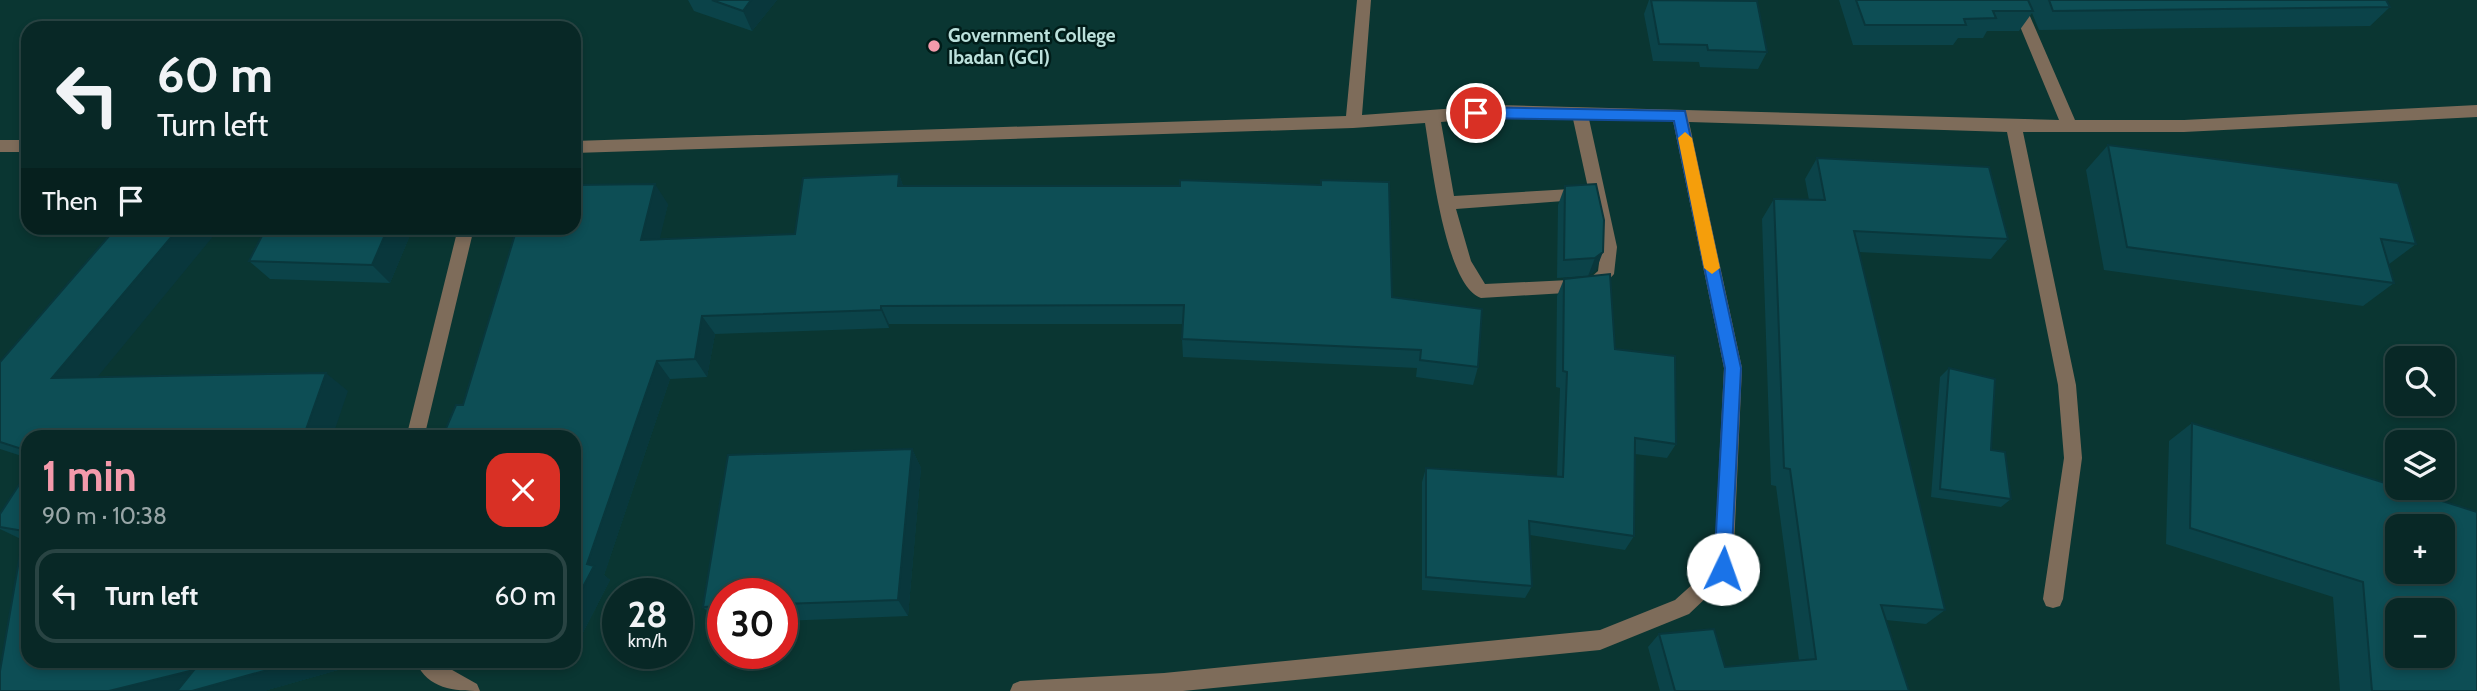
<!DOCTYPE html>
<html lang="en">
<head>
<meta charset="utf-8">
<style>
  :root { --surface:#082826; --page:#11302e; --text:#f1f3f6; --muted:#98a6a7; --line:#294443; --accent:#f39aab }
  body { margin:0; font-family:Cabin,sans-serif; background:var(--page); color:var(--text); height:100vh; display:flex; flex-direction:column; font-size:26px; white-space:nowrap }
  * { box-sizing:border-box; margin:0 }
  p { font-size:23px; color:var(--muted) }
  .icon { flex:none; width:38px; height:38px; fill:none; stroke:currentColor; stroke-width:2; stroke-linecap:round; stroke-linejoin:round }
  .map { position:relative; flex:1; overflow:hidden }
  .drawer { position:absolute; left:21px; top:430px; width:560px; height:238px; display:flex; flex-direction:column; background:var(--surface); border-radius:21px; box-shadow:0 4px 10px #0003,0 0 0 2px var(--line) }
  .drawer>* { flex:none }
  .top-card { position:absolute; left:21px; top:21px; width:560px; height:214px; border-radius:21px; box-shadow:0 4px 10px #0003,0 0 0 2px var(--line); background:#082826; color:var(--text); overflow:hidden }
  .buttons { position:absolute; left:2385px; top:346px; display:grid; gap:14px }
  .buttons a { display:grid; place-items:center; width:70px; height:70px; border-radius:14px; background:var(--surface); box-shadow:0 4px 10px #0003,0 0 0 2px var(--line); font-size:35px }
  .speed { position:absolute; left:602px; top:578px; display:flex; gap:14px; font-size:35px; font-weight:700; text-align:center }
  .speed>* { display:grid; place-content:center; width:91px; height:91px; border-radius:50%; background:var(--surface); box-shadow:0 4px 10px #0003,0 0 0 2px var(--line); line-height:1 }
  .speed small { font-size:18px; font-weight:400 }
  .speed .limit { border:10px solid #d22; background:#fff; color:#111 }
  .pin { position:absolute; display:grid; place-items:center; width:60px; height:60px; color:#fff; margin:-30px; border:4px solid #fff; border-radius:50%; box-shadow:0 2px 7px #0007 }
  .me { position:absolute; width:77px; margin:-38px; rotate:3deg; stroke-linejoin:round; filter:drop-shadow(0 0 5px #0008) }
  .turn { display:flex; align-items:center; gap:24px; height:147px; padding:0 21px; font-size:32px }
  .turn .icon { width:91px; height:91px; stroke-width:2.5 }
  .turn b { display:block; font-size:49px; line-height:60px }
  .then { display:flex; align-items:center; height:66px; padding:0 21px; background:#0003; gap:14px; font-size:26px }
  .round { display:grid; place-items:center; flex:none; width:74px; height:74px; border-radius:21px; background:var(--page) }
  .head { display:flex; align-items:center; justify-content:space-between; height:119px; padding:0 21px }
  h1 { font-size:42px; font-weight:700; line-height:52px; color:var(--accent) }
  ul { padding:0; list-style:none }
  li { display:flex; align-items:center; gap:21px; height:94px; margin:0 14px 10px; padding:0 7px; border:4px solid var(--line); border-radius:21px }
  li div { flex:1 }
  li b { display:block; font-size:26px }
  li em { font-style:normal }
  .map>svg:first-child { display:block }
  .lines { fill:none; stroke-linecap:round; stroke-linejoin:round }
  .minor { fill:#7e6c5a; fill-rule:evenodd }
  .wall { fill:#0b4349 }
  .shaded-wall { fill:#09373c }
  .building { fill:#0d4e55; stroke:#09373c; stroke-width:2; fill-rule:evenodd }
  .route { fill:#1a73e8; stroke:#114b97; stroke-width:2 }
  .slow { fill:#f59e0b }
  .poi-dot { fill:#f39aab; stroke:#001c19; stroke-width:2.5 }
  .labels { text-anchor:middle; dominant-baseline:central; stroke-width:5; stroke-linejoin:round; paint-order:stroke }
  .poi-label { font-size:19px; font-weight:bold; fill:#bce1dc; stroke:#001c19; text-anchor:start }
</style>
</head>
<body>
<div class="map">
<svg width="2477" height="691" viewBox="0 0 2477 691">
  <rect width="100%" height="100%" fill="#0a3632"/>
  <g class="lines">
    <path class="minor" d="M1357 0H1371L1362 115 1498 105 2059 120 2009 0H2023L2075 120H2184L2477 105V117L2184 132H2023L2076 385 2082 458 2063 599 2060 606 2053 608 2046 606 2043 599 2064 458 2058 385 2007 132 1689 122 1742 368 1733 569 1730 575 1689 614 1600 650 1183 691H1010L1013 684 1020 681 1164 673 1600 630 1675 600 1714 565 1724 368 1673 121 1589 119 1617 247 1614 274 1599 291 1481 298C1445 286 1431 158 1425 123L1353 128 574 153V141L1346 116ZM1498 117 1573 119 1588 188 1454 196 1441 122ZM1590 199 1601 247 1598 271 1589 279 1485 284 1471 261 1456 209Z
      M0 140H28V152H0Z
      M458 228H474L424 438H406Z
      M416 662H438L477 684 480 691C454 691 428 689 416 662Z"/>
  </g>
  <path class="wall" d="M688 0H777L752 31 694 11Z
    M1649 0H1739L1767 52 1758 69 1700 67 1699 62 1653 61 1644 14Z
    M1839 0H2386L2390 7 2370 26 2039 30 2032 13 2019 31H1987L1983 38H1958L1953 45H1853Z
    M2108 145 2416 244 2388 265 2394 283 2363 306 2104 270 2086 170Z
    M1817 158 2008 239 1991 259 1859 252 1945 610 1926 624 1886 620 1909 691H1660L1648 647 1659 634 1725 667 1799 660 1776 486 1771 485 1762 219 1774 199 1809 200 1805 179Z
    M899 174 903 186 1392 297 1478 367 1473 385 1416 377 1417 368 1183 357 1182 339 1183 324H889V328L715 334 707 377 670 379 604 575 610 580 574 650 463 405 668 204 659 239 795 234Z
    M1596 184V270L1588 276 1557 278 1558 205 1565 186Z
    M266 228H413L390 283 270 279 249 261Z
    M1564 279 1615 349 1676 444 1667 458 1635 454 1634 536 1625 550 1530 535 1532 586 1525 598 1422 590V482L1426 468 1557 477 1560 388 1556 387 1557 296Z
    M0 362 97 377 348 391 28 438V458L0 449Z
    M1949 368 1991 450 2011 499 2001 507 1931 497 1940 377Z
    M2192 423 2477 512V691H2340L2333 597 2166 544 2169 441Z
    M912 449 921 468 908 616 782 621V593H723V623H719L703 607 728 455Z
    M28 471V662H338V670L264 691H0L23 540 0 529V514Z"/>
  <path class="shaded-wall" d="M751 0H777L752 31 743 11Z
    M899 174 906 195 898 186Z
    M655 184 668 204 655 259 641 240Z
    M179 228H220L81 397 52 378Z
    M388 228H413L390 283 372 265Z
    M1603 252 1596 270 1588 276 1595 258Z
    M881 306 889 324V328L881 310Z
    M702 316 715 334 707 377 695 359Z
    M657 361 670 379 604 575 610 580 574 650V604Z
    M326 373 348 391 332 438H303Z
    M912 449 921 468 908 616 898 600Z
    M296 662H338V670L264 691H109L194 670Z"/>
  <path class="building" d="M712 0H751L743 11Z
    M1651 0 1757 1 1767 52 1708 50 1707 45 1659 44Z
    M1856 0H2028L2033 11H1993L1996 18 1964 19 1966 25H1865Z
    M2049 0H2386L2390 7 2053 11Z
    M2108 145 2398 183 2416 244 2381 239 2394 283 2127 247Z
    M1817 158 1989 167 2008 239 1854 231 1945 610 1881 605 1909 691H1675L1659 634 1714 629 1725 667 1816 659 1790 469 1784 468 1774 199 1825 200Z
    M899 174 898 186H1180V180L1321 185V180L1389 182 1392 297 1482 309 1478 367 1420 360 1421 350 1182 339 1184 305 881 306V310L702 316 695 359 657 361 587 564 594 566 574 604V438H442L456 405H463L517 228H574V185L655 184 641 240 795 234 803 178Z
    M1596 184 1604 220 1603 252 1595 258 1564 260 1565 186Z
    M116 228H179L52 378 326 373 303 438H28V451L0 442V362Z
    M266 228H388L372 265 249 261Z
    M1610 274 1615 349 1675 356 1676 444 1635 438 1634 536 1529 521 1532 586 1426 577V468L1563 477 1567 372 1563 371 1564 279Z
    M1949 368 1995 379 1991 450 2005 452 2011 499 1940 489Z
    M2192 423 2398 487V488H2401L2477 512V691H2372L2363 582 2190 528ZM2398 527H2443V572H2398ZM2398 611H2443V656H2398Z
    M912 449 898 600 782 604V593H723V606L703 607 728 455Z
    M28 471V662H296L192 691H177L194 670 109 691H0V671L24 531 0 527V514Z"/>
  <path class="route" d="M1476 107 1685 111 1741 368 1731 569 1729 574 1723 577 1716 574 1714 569 1725 368 1674 121 1476 118 1469 113Z"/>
  <path class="slow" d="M1685 132 1692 138 1720 268 1712 274 1704 268 1678 138Z"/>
  <circle class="poi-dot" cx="934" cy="46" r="7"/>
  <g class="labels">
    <g class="poi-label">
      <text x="948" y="35">Government College<tspan x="948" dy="22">Ibadan (GCI)</tspan></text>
    </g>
  </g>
</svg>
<div class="buttons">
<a><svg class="icon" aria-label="search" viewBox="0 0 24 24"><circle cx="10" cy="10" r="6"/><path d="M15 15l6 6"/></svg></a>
<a><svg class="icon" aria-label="layers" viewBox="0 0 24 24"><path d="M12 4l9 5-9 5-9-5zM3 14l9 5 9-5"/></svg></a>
<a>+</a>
<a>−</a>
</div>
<div class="speed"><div>28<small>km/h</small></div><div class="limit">30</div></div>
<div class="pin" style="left:1476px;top:113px;background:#d93025"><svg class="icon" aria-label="arrive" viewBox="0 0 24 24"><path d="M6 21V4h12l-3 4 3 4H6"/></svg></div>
<svg class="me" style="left:1723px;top:569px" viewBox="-20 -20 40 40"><circle r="19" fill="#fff"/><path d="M0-13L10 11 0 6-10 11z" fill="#1a73e8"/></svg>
<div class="top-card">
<div class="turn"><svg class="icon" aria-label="left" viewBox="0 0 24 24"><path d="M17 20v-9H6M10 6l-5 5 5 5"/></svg><div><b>60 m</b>Turn left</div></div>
<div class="then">Then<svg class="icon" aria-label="arrive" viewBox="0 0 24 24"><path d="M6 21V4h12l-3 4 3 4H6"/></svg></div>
</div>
<section class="drawer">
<div class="head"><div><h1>1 min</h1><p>90 m · 10:38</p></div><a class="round" style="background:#d93025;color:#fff"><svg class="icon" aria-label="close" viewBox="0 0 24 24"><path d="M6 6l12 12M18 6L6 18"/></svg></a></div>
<ul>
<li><svg class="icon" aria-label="left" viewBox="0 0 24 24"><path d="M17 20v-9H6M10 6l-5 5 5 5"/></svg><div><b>Turn left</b></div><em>60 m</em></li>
</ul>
</section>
</div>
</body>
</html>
